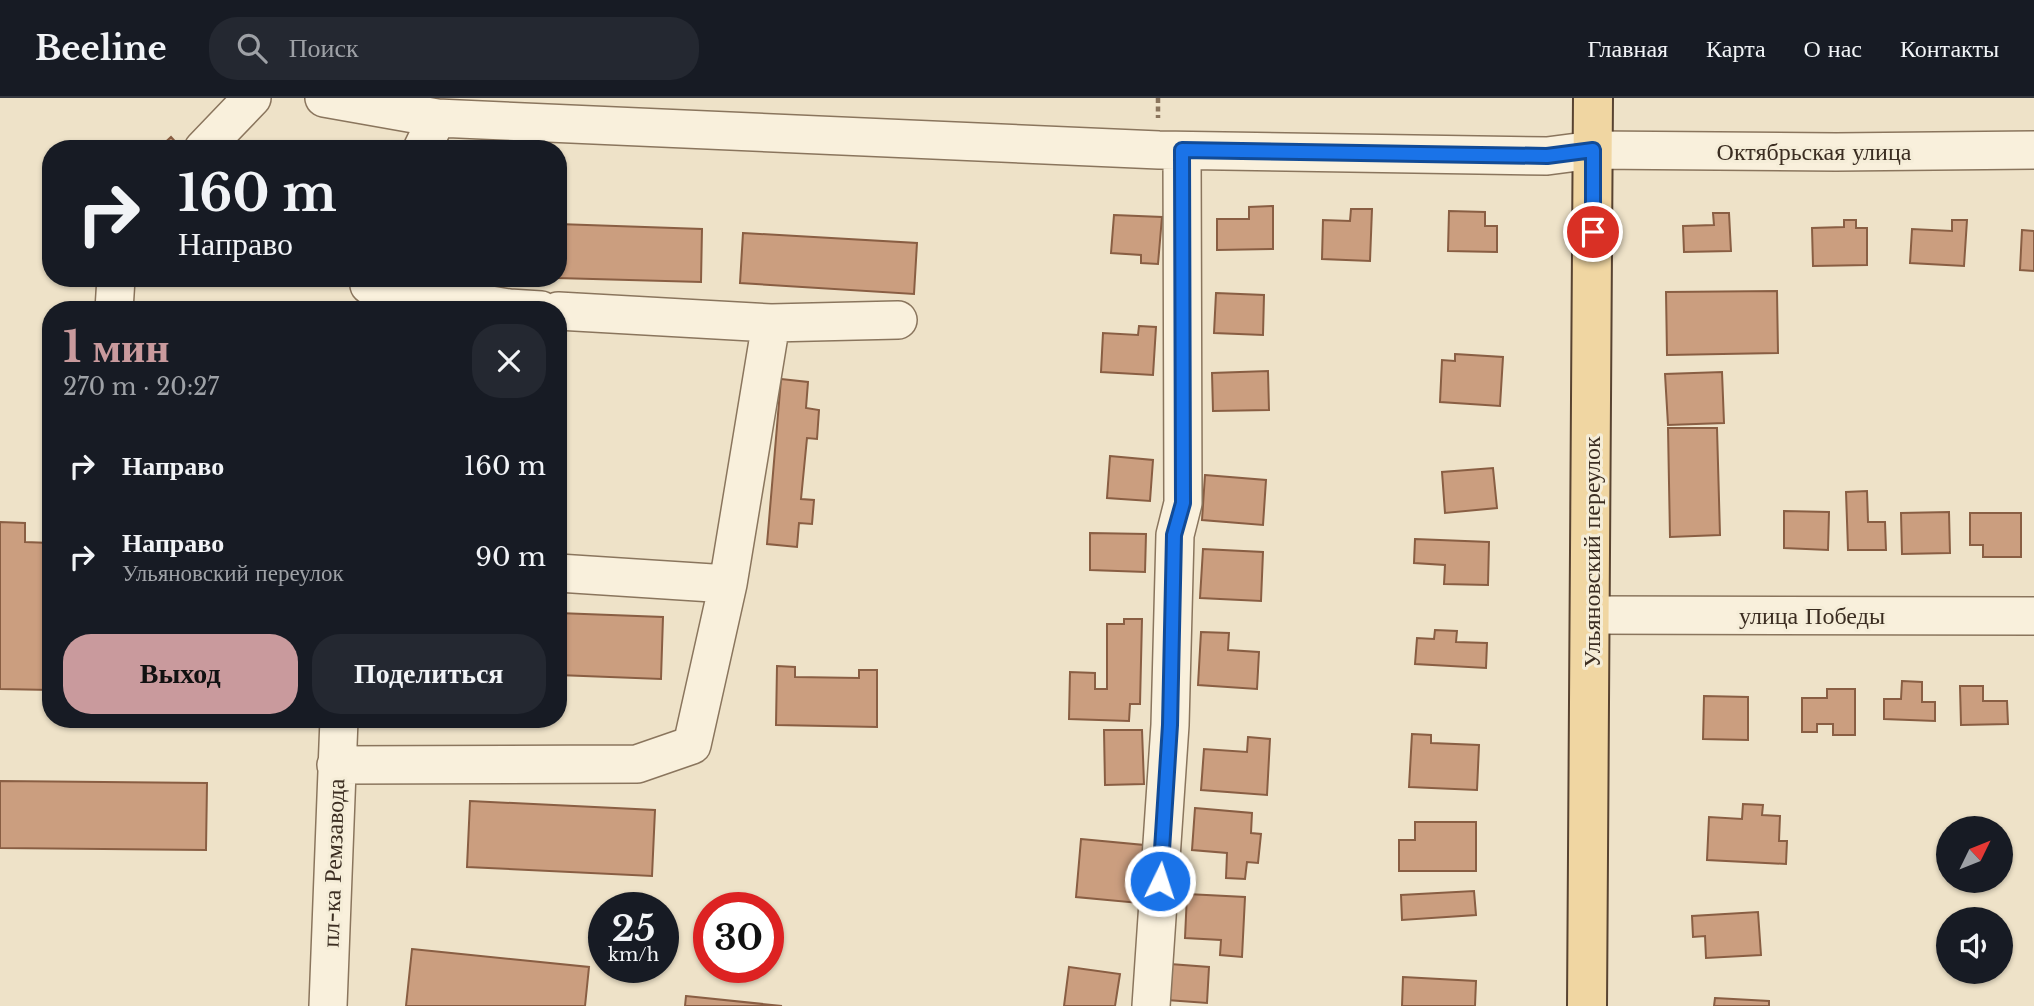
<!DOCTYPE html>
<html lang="ru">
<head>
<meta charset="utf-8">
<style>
  :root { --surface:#171b24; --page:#242831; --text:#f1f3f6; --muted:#9ea1a6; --line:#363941; --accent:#c99a9d }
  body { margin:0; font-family:"Libre Baskerville",serif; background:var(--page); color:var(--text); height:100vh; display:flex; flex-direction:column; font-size:26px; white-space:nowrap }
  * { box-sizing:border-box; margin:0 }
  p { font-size:23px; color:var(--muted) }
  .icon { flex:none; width:38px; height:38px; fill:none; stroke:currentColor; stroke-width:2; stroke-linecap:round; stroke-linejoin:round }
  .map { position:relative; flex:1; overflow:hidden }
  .sheet { position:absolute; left:42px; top:203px; width:525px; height:427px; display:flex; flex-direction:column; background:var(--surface); border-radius:28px; box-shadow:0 2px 5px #0004 }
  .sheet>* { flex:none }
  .top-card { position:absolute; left:42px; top:42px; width:525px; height:147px; border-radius:28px; box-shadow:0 2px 5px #0004; background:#171b24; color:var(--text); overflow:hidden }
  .needle { width:46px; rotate:47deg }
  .fabs { position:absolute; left:1936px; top:718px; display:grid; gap:14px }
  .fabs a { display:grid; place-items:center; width:77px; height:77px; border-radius:50%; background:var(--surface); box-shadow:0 2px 5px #0004; font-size:35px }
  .speed { position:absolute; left:588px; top:794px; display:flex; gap:14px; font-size:35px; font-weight:700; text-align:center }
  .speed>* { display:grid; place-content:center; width:91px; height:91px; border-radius:50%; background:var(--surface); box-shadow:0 2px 5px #0004; line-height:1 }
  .speed small { font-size:18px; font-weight:400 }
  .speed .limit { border:10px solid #d22; background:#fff; color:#111 }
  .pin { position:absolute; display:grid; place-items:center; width:60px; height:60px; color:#fff; margin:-30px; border:4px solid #fff; border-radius:50%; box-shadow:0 2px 7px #0007 }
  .me { position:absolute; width:77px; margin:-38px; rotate:4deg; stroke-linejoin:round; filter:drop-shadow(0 0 5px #0008) }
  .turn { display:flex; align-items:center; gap:24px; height:147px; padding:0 21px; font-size:32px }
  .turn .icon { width:91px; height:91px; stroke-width:2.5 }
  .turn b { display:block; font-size:49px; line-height:60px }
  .round { display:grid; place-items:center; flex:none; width:74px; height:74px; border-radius:28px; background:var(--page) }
  .summary { display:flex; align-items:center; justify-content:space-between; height:119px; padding:0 21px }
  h1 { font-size:42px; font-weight:700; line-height:52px; color:var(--accent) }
  .button { display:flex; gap:14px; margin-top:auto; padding:14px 21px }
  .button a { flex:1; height:80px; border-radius:28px; background:var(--accent); color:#111; font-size:28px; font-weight:700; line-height:80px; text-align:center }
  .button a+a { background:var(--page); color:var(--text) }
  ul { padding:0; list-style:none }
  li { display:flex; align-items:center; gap:21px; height:91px; padding:0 21px }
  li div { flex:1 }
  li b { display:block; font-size:26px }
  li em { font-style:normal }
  header { display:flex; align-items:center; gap:42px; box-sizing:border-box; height:98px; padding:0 35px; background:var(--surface); border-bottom:2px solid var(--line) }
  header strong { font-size:33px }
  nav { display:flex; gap:38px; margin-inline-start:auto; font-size:24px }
  .search { width:490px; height:63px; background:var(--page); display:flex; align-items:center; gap:18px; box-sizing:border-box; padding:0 24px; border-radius:28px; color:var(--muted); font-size:26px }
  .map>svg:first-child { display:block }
  .building { fill:#cb9e7f; stroke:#895e43; stroke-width:2 }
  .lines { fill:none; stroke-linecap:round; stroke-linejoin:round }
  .minor-casing { stroke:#8a755d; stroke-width:40 }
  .major-casing { stroke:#584331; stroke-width:42 }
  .path { stroke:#8a755d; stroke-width:4.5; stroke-dasharray:5 3.5; stroke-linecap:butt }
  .minor { stroke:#f9f0dc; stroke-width:37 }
  .major { stroke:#f0d6a2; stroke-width:38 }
  .route-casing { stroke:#114b97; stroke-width:18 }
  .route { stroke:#1a73e8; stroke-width:12 }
  .labels { text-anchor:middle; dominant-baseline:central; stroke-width:6; stroke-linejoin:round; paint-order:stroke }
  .street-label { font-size:24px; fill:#3b2d21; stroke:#f5edd8 }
</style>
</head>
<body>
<header>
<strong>Beeline</strong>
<div class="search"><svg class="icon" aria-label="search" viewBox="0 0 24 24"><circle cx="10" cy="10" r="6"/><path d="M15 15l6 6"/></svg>Поиск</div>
<nav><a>Главная</a><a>Карта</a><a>О нас</a><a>Контакты</a></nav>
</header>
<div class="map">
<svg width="2034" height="908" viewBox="0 0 2034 908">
  <rect width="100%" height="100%" fill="#eee2c8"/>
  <path class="building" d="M171 39 182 51H158Z
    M1273 108V151L1217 152V121H1249V109Z
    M1351 111H1372L1370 163 1322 161 1323 122 1350 123Z
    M1449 113 1485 114V128H1497V154L1448 153Z
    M1713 115H1729L1731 153 1684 154 1683 128 1714 127Z
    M1114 117 1162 119 1158 166 1141 165V157L1111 155Z
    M1844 122H1856V130H1867V167L1813 168 1812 130 1844 129Z
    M1952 122H1967L1964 168 1910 165 1912 131 1952 133Z
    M558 126 702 131 701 184 557 180Z
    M2022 132 2034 133V173L2020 172Z
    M743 135 917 145 914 196 740 185Z
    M1777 193 1778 255 1667 257 1666 194Z
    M1216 195 1264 197 1263 237 1214 235Z
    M1139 228 1156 229 1153 277 1101 274 1103 235 1138 237Z
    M1455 256 1503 259 1500 308 1440 304 1442 262 1455 263Z
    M1268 273 1269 312 1213 313 1212 275Z
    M1722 274 1724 325 1668 327 1665 276Z
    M781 281 808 284 806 310 819 312 817 341 807 340 801 401 814 402 812 426 799 425 797 449 767 446Z
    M1668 330H1717L1720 437 1670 439Z
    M1110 358 1153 362 1150 403 1107 400Z
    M1493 370 1497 410 1445 415 1442 374Z
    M1205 377 1266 382 1263 427 1202 422Z
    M1867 393 1868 424H1885L1886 452H1848L1846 394Z
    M1784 413 1829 414 1828 452 1784 450Z
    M1949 414 1950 455 1902 456 1901 415Z
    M1970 415H2021V459H1983V447H1970Z
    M0 424 25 425V444L51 445V592L0 591Z
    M1090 435 1146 436 1145 474 1090 472Z
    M1415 441 1489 444 1488 487 1444 486 1445 467 1414 465Z
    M1203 451 1263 454 1261 503 1200 500Z
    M558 515 663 519 661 581 558 577Z
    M1124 521H1142L1140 606H1130L1129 623 1069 621 1070 574 1095 575V591H1107V526H1124Z
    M1435 532 1457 533 1456 544 1487 545 1486 570 1415 566 1417 540 1434 541Z
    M1201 534 1229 535 1228 552 1259 554 1257 591 1198 587Z
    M777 568 795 569V579L859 580V572H877V629L776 627Z
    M1902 583 1922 584V604H1935V623L1884 621V601H1901Z
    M1960 588H1983V603H2007L2008 626 1961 627Z
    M1827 591H1855V637H1833V626H1817V634H1802V600H1827Z
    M1704 598 1748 599V642L1703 641Z
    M1104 632H1142L1144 686 1105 687Z
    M1412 636 1431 637V645L1479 647 1477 692 1409 689Z
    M1248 639 1270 641 1267 697 1201 692 1204 651 1247 654Z
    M0 683 207 685 206 752 0 750Z
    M470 703 655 712 652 778 467 769Z
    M1743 706 1763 707 1762 717 1780 718 1779 743H1787L1786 766 1707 762 1709 719 1742 721Z
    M1195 710 1252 715 1251 735 1261 736 1258 765 1247 764 1245 781 1226 780 1227 755 1192 752Z
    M1415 724H1476V773H1399V742H1415Z
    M1081 741 1144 747 1139 805 1076 799Z
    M1474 793 1476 817 1402 822 1401 797Z
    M1187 796 1245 799 1242 859 1220 857 1221 842 1185 840Z
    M1758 814 1761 857 1706 860 1705 838 1693 839 1692 818Z
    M412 851 589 869 585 908H406Z
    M1170 866 1209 869 1207 905 1167 902Z
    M1069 869 1120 876 1115 908H1064Z
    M1403 879 1476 883 1475 908H1402Z
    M686 898 782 908H685Z
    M1715 900 1769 903V908H1714Z"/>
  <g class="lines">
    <g class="minor-casing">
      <path id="minor" d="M324 0 437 20 1159 52 1547 58 1593 52 1836 54 2034 52
        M203 51 252 0
        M422 51 437 20
        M369 187 509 210 541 212
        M114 212 116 180
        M558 213 771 225 898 222
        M728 486 771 225
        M1590 517 2034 518
        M336 667 637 666 692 647 728 486 558 475
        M328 908 339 621
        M1151 908 1170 627 1175 437 1183 405 1182 53"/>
    </g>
    <g class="major-casing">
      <path id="major" d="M1587 908 1593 0"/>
    </g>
    <path class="path" d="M1158 0V20"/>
    <use href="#minor" class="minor"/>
    <use href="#major" class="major"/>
  </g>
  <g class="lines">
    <g class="route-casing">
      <path id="route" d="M1160 783 1170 627 1174 437 1183 405 1182 52 1547 58 1593 52V134"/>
    </g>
    <use href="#route" class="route"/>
  </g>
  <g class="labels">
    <g class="street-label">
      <text x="1814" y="53">Октябрьская улица</text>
      <text transform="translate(1591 454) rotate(-90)">Ульяновский переулок</text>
      <text x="1812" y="517">улица Победы</text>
      <text transform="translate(333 765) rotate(-88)">пл-ка Ремзавода</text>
    </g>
  </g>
</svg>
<div class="fabs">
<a><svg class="needle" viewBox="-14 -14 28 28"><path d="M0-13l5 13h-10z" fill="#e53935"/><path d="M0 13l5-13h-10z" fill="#9ea1a6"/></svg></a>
<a><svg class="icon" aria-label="sound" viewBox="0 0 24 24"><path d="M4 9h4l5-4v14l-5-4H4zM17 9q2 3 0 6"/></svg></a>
</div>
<div class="speed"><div>25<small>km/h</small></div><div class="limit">30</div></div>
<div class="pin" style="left:1593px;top:134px;background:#d93025"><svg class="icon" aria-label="arrive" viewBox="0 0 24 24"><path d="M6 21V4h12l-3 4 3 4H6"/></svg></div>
<svg class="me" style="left:1160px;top:783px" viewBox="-20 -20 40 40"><circle r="17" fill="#1a73e8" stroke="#fff" stroke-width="3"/><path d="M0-11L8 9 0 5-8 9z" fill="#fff"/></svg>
<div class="top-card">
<div class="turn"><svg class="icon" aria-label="right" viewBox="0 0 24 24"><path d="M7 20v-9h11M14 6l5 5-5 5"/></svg><div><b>160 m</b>Направо</div></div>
</div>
<section class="sheet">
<div class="summary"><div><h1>1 мин</h1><p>270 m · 20:27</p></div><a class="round"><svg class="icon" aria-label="close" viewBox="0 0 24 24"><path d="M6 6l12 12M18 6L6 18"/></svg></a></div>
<ul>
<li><svg class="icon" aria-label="right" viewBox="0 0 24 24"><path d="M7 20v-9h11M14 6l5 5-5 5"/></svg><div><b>Направо</b></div><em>160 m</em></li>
<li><svg class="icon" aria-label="right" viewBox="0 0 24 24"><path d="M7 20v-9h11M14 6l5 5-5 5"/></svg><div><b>Направо</b><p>Ульяновский переулок</p></div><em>90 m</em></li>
</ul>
<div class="button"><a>Выход</a><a>Поделиться</a></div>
</section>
</div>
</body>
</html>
